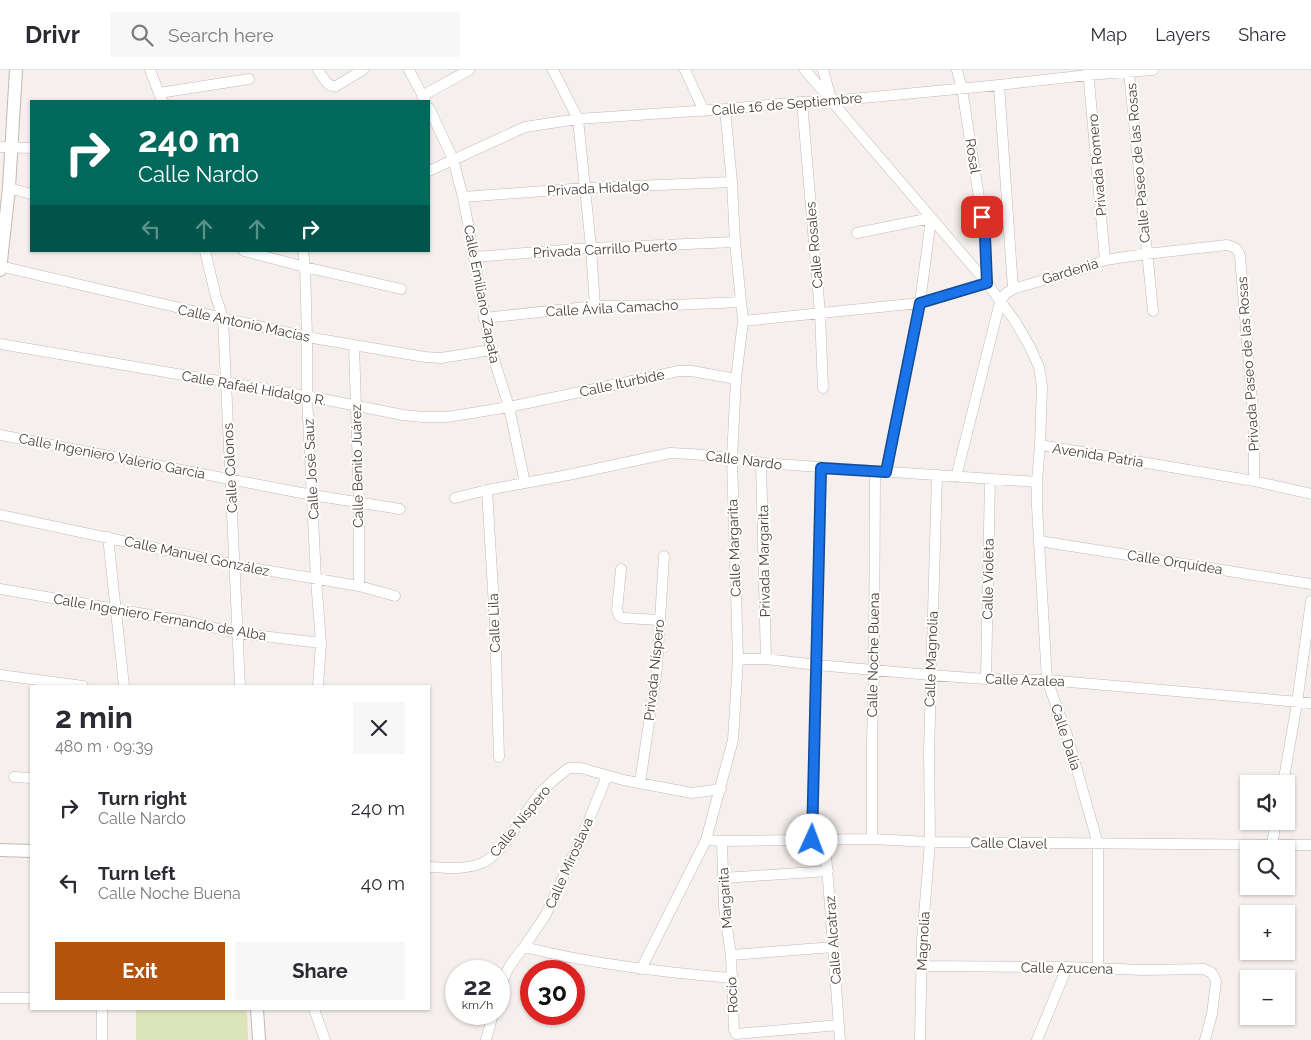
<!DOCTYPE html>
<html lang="en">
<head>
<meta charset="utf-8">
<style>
  :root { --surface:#fff; --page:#f7f7f7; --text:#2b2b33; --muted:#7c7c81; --line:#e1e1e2; --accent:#b45309 }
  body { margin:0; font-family:Raleway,sans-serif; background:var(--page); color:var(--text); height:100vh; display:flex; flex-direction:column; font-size:19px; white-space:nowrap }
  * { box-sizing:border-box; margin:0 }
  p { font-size:16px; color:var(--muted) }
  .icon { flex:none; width:28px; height:28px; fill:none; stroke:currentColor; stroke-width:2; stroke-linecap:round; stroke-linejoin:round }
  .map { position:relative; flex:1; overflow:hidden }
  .details { position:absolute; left:30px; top:615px; width:400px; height:325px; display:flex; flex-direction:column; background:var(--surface); border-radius:0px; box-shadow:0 1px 4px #0004 }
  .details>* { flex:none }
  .hud { position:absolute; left:30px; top:30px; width:400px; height:152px; border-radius:0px; box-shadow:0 1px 4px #0004; background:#00695c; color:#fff; overflow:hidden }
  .controls { position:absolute; left:1240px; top:705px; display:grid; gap:10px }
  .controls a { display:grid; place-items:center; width:55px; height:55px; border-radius:0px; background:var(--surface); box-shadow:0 1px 4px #0004; font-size:25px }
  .speed { position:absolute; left:445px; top:890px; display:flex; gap:10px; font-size:25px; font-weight:700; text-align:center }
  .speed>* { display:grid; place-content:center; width:65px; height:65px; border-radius:50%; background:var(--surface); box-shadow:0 1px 4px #0004; line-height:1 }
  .speed small { font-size:12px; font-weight:400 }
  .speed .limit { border:8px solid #d22; background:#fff; color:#111 }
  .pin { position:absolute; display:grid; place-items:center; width:42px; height:42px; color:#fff; margin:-21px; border-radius:10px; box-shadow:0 2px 8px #0006 }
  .me { position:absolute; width:55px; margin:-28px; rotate:2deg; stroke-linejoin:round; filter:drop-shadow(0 0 4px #0008) }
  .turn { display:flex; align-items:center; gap:18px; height:105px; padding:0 25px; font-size:22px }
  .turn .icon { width:65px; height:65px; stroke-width:2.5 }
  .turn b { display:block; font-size:35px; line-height:42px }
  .lanes { display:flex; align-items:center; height:48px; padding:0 25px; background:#0003; justify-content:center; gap:25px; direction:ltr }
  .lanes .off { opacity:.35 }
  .round { display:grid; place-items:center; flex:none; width:52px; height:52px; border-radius:0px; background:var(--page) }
  .summary { display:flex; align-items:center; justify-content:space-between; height:85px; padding:0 25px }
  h1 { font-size:30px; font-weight:700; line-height:38px }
  .action { display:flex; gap:10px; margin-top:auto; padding:10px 25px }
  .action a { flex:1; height:58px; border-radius:0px; background:var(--accent); color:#fff; font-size:20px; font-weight:700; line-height:58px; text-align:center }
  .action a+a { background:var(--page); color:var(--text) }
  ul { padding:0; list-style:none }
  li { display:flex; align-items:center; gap:15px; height:75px; padding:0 25px }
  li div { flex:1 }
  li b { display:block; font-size:19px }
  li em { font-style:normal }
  header { display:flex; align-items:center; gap:30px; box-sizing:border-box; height:70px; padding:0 25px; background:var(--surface); border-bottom:1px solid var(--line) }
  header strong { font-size:24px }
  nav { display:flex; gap:28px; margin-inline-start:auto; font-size:18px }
  .search { width:350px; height:45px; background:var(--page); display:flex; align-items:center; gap:12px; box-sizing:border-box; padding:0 18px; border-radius:0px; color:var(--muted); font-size:19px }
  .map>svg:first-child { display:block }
  .green { fill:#dce4ba }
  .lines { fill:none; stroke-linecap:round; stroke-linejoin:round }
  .minor-casing { stroke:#c2b9b3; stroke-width:11 }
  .tertiary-casing { stroke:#c2b9b3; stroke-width:14 }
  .minor { stroke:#fff; stroke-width:10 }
  .tertiary { stroke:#fff; stroke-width:12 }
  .route-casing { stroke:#114b97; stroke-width:12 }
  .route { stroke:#1a73e8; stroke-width:9 }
  .labels { text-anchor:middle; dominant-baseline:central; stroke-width:4; stroke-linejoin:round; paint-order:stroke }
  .street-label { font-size:14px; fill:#49403b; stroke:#fff }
</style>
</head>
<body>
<header>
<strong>Drivr</strong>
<div class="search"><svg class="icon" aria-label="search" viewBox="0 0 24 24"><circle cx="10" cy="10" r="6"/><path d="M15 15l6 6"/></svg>Search here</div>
<nav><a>Map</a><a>Layers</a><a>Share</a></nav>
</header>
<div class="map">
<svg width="1311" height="970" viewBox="0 0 1311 970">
  <rect width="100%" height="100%" fill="#f5f0ed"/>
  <path class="green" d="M136 939H247L248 970H136Z"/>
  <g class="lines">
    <g class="minor-casing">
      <path id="minor" d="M150 0 162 31
        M318 0C323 7 327 17 336 16L363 0
        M409 0 425 30
        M553 0 578 49 591 178 595 236
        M685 0 704 41
        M805 0 987 213 1015 251 1030 277 1039 297 1042 316 1040 375 1037 412V436L1047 610 1067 665 1098 774V898
        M823 0 831 28
        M1088 0 1105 190
        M1129 2 1153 241
        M999 15 1013 219
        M159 23 249 9
        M422 26 469 0
        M802 32 820 243 823 318
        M429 38 453 89 463 127 491 280 509 337 525 413
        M0 77 31 78
        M429 101 525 57 578 49 725 39 802 32 831 31 999 15 1088 5 1153 0
        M9 118 31 124
        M463 127 585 118 732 112
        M857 163 931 148 920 233 886 402
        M205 181 216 227 223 248 240 616
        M244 181 305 197 401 219
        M303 181 305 197 307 267V326L316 509 321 573 318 616
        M474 187 591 178 735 172
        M0 196 223 248 307 267 354 275 425 287 441 288 491 280
        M484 248 595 236 673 235 741 232
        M743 251 920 233 987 213 985 166 962 19 957 0
        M0 274 307 326 403 345 423 347H447L509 337 679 301H692L736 309
        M354 275 359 432V516
        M0 365 312 425 400 439
        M1040 375 1254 411 1311 424
        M761 393 766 589
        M956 407 1000 232 1005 224 1013 219 1088 197 1105 190 1146 184 1227 175C1235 177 1238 179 1240 186L1254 356V411
        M487 420 495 553 499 687
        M455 428 487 420 568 405 670 383 692 384 732 388 761 393 1037 412
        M0 445 235 495 359 516 395 526
        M108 467 124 616
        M1039 471 1311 514
        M621 499 617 540 619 546 624 548 660 550
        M0 519 185 551 237 563 321 573
        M738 589H766L817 595 930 605 986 609 1047 610 1311 633
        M0 605 83 616
        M986 609 990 409
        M14 707 31 708
        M640 713 657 598 664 486
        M1283 714 1297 633 1311 531
        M872 769V670L874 600 875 401
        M706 770 722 771 872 769 930 772 1311 775
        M812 770 821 397
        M825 770 840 970
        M722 771 724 837 731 885 734 959 736 964 839 955
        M1272 775 1276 751
        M429 797C446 798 465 800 482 793 504 784 526 738 543 720 550 713 558 706 566 700L570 698H581L623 710 692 723 721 719
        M723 808 828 801
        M524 877 545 846 581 769 607 706
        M731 885 834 877
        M921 896 1067 897 1143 900 1204 899 1212 903 1216 911 1212 944 1205 970
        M641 899 706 770 733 670 738 589 732 388 736 309 743 251 735 172 732 112 725 39
        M499 924C505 902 509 895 524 877 592 894 662 902 731 908
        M0 928H31
        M314 939 325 970
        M102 970V939
        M486 970 493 944
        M920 970 922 870 930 772 929 681 937 405
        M1037 970 1067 897"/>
    </g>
    <g class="tertiary-casing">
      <path id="tertiary" d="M0 200 9 118 16 0
        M0 780 31 781
        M257 939 259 970"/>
    </g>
    <use href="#minor" class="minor"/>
    <use href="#tertiary" class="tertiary"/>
  </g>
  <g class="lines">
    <g class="route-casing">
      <path id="route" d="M812 770 821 398 886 402 920 233 987 213 985 166 982 147"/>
    </g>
    <use href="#route" class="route"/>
  </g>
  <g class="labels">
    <g class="street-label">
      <text transform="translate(787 34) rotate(-5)">Calle 16 de Septiembre</text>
      <text transform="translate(973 86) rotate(81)">Rosal</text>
      <text transform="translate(1138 93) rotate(-95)">Calle Paseo de las Rosas</text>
      <text transform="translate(1097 95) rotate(-95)">Privada Romero</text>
      <text transform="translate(598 118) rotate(-3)">Privada Hidalgo</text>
      <text transform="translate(814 175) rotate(-95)">Calle Rosales</text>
      <text transform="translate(605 179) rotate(-3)">Privada Carrillo Puerto</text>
      <text transform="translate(1070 201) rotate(-17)">Gardenia</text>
      <text transform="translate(482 224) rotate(79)">Calle Emiliano Zapata</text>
      <text transform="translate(612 238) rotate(-3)">Calle Ávila Camacho</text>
      <text transform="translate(244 253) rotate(12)">Calle Antonio Macías</text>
      <text transform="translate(1248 294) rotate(-94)">Privada Paseo de las Rosas</text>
      <text transform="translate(622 313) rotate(-12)">Calle Iturbide</text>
      <text transform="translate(254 318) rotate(10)">Calle Rafaél Hidalgo R.</text>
      <text transform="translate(1098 385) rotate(9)">Avenida Patria</text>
      <text transform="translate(112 386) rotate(11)">Calle Ingeniero Valerio García</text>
      <text transform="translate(744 390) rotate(7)">Calle Nardo</text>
      <text transform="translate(357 396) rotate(-91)">Calle Benito Juárez</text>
      <text transform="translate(230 398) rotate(-93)">Calle Colonos</text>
      <text transform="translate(311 399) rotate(-93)">Calle José Sauz</text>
      <text transform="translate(734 478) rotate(-92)">Calle Margarita</text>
      <text transform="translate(197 486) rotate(12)">Calle Manuel González</text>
      <text transform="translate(764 491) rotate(-91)">Privada Margarita</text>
      <text transform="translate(1175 492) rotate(9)">Calle Orquídea</text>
      <text transform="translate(988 509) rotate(-89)">Calle Violeta</text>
      <text transform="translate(160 547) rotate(10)">Calle Ingeniero Fernando de Alba</text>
      <text transform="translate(494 553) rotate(-92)">Calle Lila</text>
      <text transform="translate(873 585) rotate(-89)">Calle Noche Buena</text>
      <text transform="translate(931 589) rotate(-88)">Calle Magnolia</text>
      <text transform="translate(654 600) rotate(-84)">Privada Níspero</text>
      <text transform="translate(1025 610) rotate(2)">Calle Azalea</text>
      <text transform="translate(1066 667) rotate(72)">Calle Dalia</text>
      <text transform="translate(520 751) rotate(-51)">Calle Níspero</text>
      <text transform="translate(1009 773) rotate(1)">Calle Clavel</text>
      <text transform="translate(569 793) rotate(-66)">Calle Miroslava</text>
      <text transform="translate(725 828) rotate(-94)">Margarita</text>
      <text transform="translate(833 870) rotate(-94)">Calle Alcatraz</text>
      <text transform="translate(923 871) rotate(-87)">Magnolia</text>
      <text transform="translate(1067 898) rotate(1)">Calle Azucena</text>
      <text transform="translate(732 925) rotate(-93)">Rocío</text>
    </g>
  </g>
</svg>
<div class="controls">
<a><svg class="icon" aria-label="sound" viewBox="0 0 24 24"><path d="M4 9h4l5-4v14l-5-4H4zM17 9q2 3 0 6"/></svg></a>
<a><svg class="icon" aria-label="search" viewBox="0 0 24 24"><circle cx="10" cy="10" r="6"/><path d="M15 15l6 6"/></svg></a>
<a>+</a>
<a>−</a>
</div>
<div class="speed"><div>22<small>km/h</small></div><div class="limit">30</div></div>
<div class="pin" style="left:982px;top:147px;background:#d93025"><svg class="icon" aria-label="arrive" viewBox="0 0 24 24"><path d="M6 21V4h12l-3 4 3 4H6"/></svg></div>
<svg class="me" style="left:812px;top:770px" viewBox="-20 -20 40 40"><circle r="19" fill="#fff"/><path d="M0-13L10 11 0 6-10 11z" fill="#1a73e8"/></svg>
<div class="hud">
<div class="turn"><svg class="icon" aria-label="right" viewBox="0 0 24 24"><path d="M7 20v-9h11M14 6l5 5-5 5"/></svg><div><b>240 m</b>Calle Nardo</div></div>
<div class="lanes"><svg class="icon off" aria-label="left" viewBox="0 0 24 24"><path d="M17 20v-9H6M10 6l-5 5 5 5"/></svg><svg class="icon off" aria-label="ahead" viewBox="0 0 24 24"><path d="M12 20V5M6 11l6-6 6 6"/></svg><svg class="icon off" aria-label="ahead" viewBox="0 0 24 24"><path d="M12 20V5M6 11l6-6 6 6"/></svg><svg class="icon" aria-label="right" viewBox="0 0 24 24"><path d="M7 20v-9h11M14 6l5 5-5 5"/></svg></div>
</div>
<section class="details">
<div class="summary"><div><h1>2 min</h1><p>480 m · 09:39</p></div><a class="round"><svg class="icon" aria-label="close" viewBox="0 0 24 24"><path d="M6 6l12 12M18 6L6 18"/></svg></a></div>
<ul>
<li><svg class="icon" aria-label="right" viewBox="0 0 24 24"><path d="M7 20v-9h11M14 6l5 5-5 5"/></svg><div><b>Turn right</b><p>Calle Nardo</p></div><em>240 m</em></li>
<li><svg class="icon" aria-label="left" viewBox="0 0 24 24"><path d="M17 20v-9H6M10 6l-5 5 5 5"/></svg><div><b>Turn left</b><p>Calle Noche Buena</p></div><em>40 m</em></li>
</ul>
<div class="action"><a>Exit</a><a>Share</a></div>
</section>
</div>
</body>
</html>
